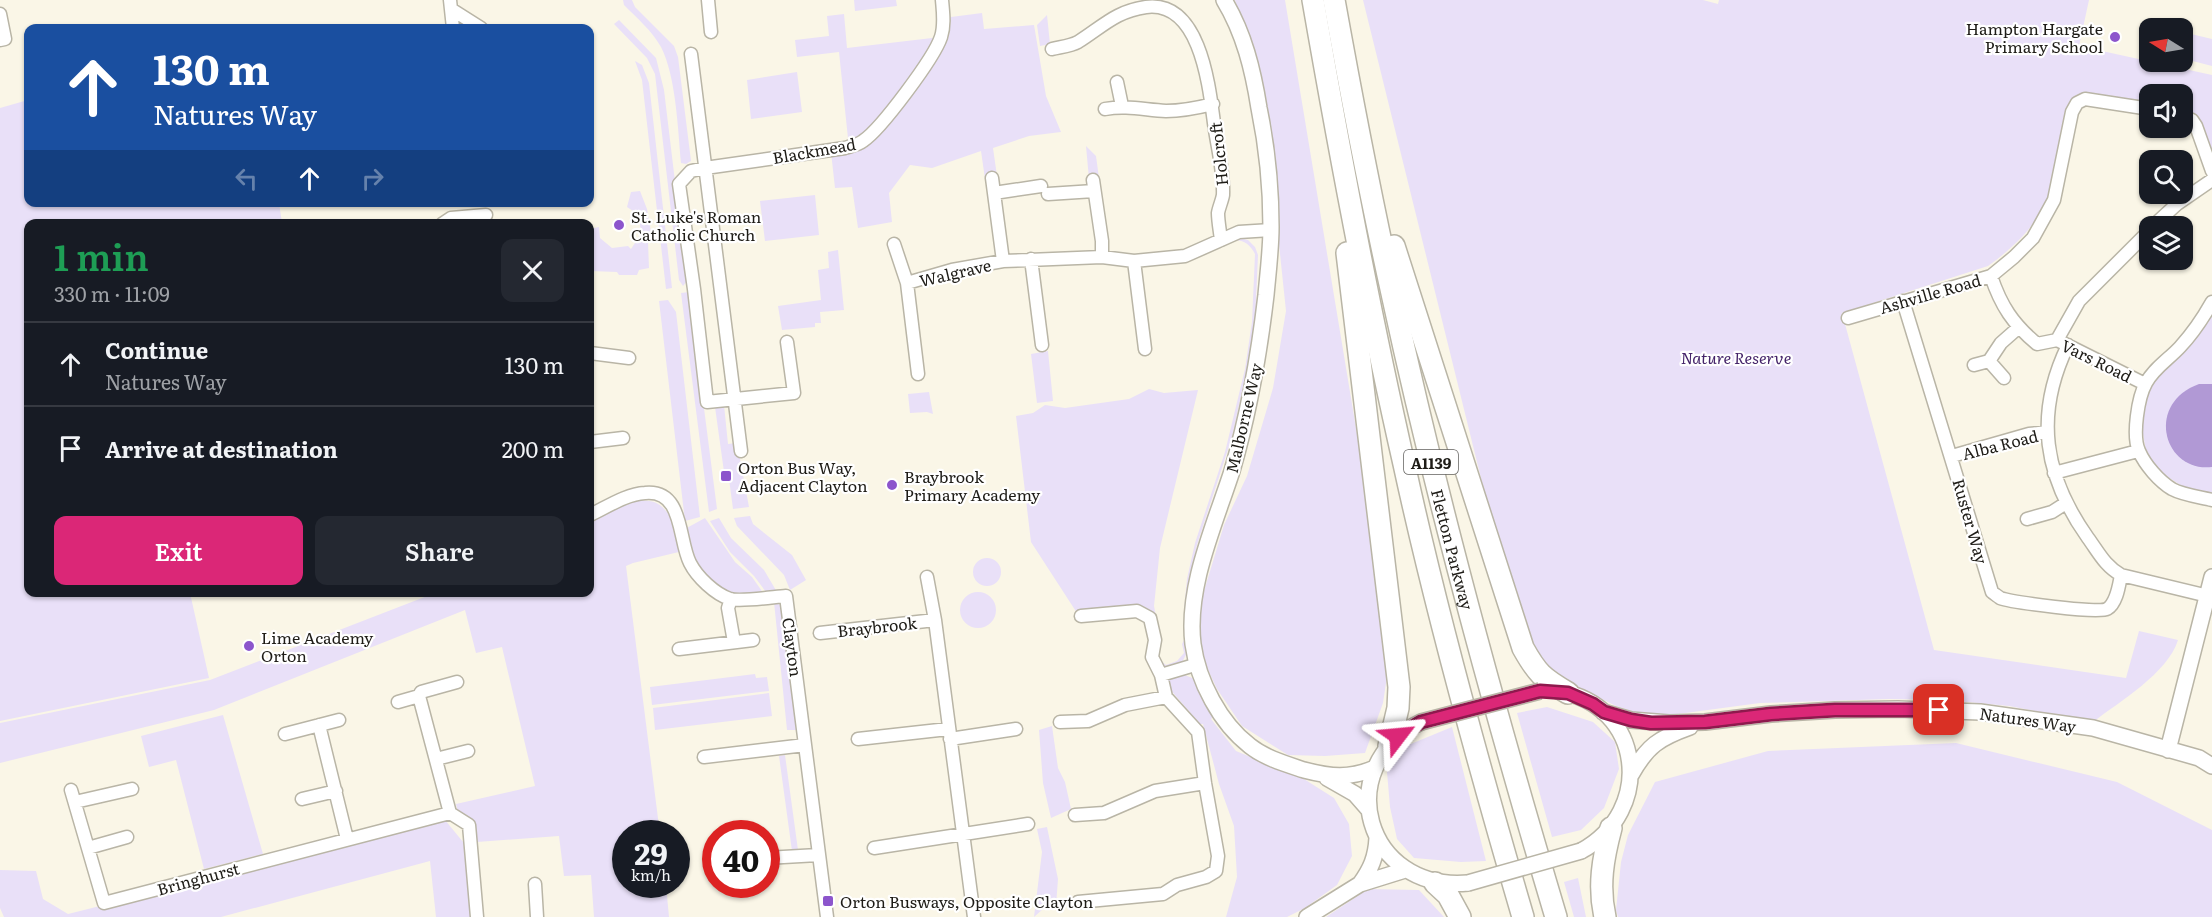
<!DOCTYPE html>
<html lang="en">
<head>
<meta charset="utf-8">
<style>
  :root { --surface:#171b24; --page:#242831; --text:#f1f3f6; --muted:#9ea1a6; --line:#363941; --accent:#db2777 }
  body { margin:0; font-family:Literata,serif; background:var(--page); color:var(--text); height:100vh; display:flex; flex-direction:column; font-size:22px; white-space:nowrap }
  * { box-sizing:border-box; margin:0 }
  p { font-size:20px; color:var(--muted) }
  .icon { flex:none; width:33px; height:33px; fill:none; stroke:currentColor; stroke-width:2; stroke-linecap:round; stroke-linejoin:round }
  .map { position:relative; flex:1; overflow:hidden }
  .sheet { position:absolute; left:24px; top:219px; width:570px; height:378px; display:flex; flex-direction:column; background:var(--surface); border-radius:12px; box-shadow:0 2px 4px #0004 }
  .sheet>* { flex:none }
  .banner { position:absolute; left:24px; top:24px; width:570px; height:183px; border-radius:12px; box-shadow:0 2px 4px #0004; background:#1a4fa0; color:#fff; overflow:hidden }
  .needle { width:39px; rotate:281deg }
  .fabs { position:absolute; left:2139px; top:18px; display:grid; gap:12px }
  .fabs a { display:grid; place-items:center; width:54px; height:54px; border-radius:12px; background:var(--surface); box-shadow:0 2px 4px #0004; font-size:30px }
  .speed { position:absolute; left:612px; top:820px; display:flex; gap:12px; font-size:30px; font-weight:700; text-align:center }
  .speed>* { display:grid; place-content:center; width:78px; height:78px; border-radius:50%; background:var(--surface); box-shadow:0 2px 4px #0004; line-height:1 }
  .speed small { font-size:15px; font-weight:400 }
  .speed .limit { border:9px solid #d22; background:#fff; color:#111 }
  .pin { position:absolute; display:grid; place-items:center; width:51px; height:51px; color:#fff; margin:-26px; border-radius:12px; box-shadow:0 3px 9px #0006 }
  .me { position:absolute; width:66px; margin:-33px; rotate:61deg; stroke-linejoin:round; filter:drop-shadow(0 0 4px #0008) }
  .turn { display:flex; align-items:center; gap:21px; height:126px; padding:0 30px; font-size:27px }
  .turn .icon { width:78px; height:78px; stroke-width:2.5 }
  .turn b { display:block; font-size:42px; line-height:51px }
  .lanes { display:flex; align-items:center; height:57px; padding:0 30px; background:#0003; justify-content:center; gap:30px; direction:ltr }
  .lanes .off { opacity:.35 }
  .round { display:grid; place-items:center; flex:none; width:63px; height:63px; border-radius:12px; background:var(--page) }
  .head { display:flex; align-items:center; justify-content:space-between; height:102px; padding:0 30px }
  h1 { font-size:36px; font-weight:600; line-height:45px; color:#1e9e55 }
  .button { display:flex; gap:12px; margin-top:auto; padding:12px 30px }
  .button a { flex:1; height:69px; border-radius:12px; background:var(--accent); color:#fff; font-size:24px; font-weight:600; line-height:69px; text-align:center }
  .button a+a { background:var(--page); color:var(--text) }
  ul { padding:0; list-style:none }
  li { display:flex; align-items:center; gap:18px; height:84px; padding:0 30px; border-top:2px solid var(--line) }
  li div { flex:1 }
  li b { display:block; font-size:22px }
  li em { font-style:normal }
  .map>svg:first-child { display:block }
  .green { fill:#e9e0f8 }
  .water { fill:#b199d5 }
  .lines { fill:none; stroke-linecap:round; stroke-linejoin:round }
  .minor-casing { stroke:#b9b5a6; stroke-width:15 }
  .tertiary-casing { stroke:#b9b5a6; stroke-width:18 }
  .trunk-casing { stroke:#b9b5a6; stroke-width:24 }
  .minor { stroke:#fff; stroke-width:12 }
  .tertiary { stroke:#fff; stroke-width:15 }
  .trunk { stroke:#fff; stroke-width:21 }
  .tertiary-bridge-casing { stroke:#b9b5a6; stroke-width:18; stroke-linecap:butt }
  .tertiary-bridge { stroke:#fff; stroke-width:15 }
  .route-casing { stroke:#8e194d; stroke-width:15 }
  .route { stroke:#db2777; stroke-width:10 }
  .poi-dot { fill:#8c55cc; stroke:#fff; stroke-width:2 }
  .labels { text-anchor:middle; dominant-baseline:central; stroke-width:4.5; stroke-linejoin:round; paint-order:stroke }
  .shield { fill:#fff; stroke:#62605d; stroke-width:1.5 }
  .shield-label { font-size:15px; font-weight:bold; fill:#1e1c17 }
  .poi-label { font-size:16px; fill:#1e1c17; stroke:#fff; text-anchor:start }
  .street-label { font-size:16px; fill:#1e1c17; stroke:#fff }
  .park-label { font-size:16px; font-style:italic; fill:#442369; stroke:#fff }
</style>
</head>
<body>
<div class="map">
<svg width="2212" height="917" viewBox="0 0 2212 917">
  <rect width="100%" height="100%" fill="#faf6e7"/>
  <path class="green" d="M623 0H632L635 7 674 46 678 57 691 161 686 164 681 163C678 130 676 76 661 47 652 31 637 18 624 5Z
    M854 0H896L897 6 855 11Z
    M1235 0H1285L1387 615 1389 663 1383 703 1365 753 1325 756 1288 755 1242 726 1217 689 1200 653 1197 614 1224 525 1247 476 1273 388 1286 311 1263 92Z
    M1363 0H1703L1718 4 1719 0H2089L2079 46 2212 75V161L2199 116 2183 113 2182 94H2150L2149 105 2082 93 2073 99 2069 106C2062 135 2058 168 2048 196 2037 226 2013 248 1988 266L1842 313 1934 650 2126 678 2139 631 2178 640C2168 673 2119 702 2093 722L2009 706 1946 700 1889 699 1760 703 1663 716 1641 714 1616 706 1551 674 1515 616Z
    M982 13 984 29 1034 25 1046 96 1061 132 1029 136 993 148 997 176 985 179 981 151 932 168 910 165 889 193 892 222 858 228 852 187 835 188 831 152 849 148 839 52 797 57 795 40 829 36 827 16 844 14 847 48 949 36 951 17Z
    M1047 15 1050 44 1040 46 1037 25Z
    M619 20 656 58 664 90 687 281 683 286 679 280 655 74 647 58 614 24Z
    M2191 34 2212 39V66L2185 59Z
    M635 61 642 65 649 83 672 288 666 289 642 80Z
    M797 72 802 112 751 119 747 80Z
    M28 100V202L279 203 282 223 28 224V592L190 593 209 678 0 721V108Z
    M1086 146 1096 156 1099 178 1089 179Z
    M640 191 647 209 652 238 648 242 649 268 639 270 637 275H619L617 272 590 271V229L599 227 600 238 612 248 628 246 631 249 641 234 639 215 627 207 631 192Z
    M815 195 819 235 765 241 760 201Z
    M1240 238 1248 240 1255 247 1258 255 1255 321 1246 373 1232 437 1197 545 1189 579 1186 611 1188 651 1180 666 1165 669 1157 657 1152 615 1077 613 1031 542 1016 416 1033 413 1045 405 1065 408 1129 399 1149 389 1164 393 1198 390 1160 548 1154 606 1161 642 1159 659 1166 665 1177 661 1184 653 1182 644 1185 638 1184 611 1187 579 1195 543 1225 452 1245 369 1252 322 1255 254C1250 245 1246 241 1235 240Z
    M838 250 844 310 820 312 821 323H815V327L782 330 778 306 821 300 818 270 829 268 828 252Z
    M689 292 717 509 709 512 681 293Z
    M668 300 676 312 700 517 685 521 659 301Z
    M2212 312V495L2185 488 2160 472 2146 451 2141 423 2146 395 2155 379Z
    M1048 351 1053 401 1037 403 1031 354Z
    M929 392 933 414 927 412 910 413 908 394Z
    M724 405 728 444 737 443 749 507 733 509 729 479H725L715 407Z
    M634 500C640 501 649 500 654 502 672 509 678 534 683 551L633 563 626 566 660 834H626V885H666L669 917H594L591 875 564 876 559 836 477 842 474 822 458 812 456 804 535 786 502 647 476 653 465 610 214 710 0 763V723L210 680 435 593 590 592V516Z
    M750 516 753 524 792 555 806 580 790 590 784 575 737 526 734 518Z
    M705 518 735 562 752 577 764 594H731L703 578 689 557 683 530Z
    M719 518 731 538 764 570 777 592H766L754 576 730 552 710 521Z
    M973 572a14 14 0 1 1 28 0a14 14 0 1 1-28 0Z
    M960 610a18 18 0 1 1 36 0a18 18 0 1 1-36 0Z
    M774 602 782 606 796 730H787Z
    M755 674 756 678 767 677 769 691 652 705 650 687Z
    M1182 674 1195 679 1213 717 1211 719 1236 751 1304 779 1334 798 1349 824 1352 856 1337 885 1305 908 1287 917H1226L1237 877 1234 826 1219 784 1203 724H1200L1167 686 1168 679Z
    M769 693 772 716 655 730 653 708Z
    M1547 707 1593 722 1615 742 1619 769 1604 808 1581 830 1552 837 1517 713Z
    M223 715 263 854 204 869 176 760 149 767 141 736Z
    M1052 726 1058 768 1065 782 1071 809 1051 818 1043 783 1039 730Z
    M1452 727 1486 861 1461 862 1414 858 1397 839 1390 807 1387 772 1401 748Z
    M1956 743 2117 782 2212 830V917H1618L1616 910 1621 862 1628 835 1655 782 1768 751Z
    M785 755 798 850 792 851 779 756Z
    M445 820 468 848 472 917H436L430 861 221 917H4L0 908V870L36 871 43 899 68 914Z
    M1047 827 1058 879 1056 906 1043 909 1034 917 1042 852 1037 829Z
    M1578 878 1586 917H1574L1564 882Z
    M1368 889 1419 890 1444 917H1326Z"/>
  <path class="water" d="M2199 384H2212V467C2164 473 2144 404 2199 384Z"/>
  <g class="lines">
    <g class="minor-casing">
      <path id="minor" d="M450 0 453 28
        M708 0 711 32
        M451 9 481 28
        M0 14 5 39 0 40
        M1052 49C1060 47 1071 46 1078 42 1102 27 1116 11 1146 7 1200 0 1209 85 1214 123 1217 146 1224 171 1223 195 1222 201 1219 207 1218 213 1218 221 1220 231 1221 240
        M691 54 741 451
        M1117 82 1122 106
        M1105 109C1126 105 1145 110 1166 111 1182 111 1197 108 1213 104
        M2182 117 2192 120 2196 126 2212 171
        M992 178 1003 261
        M1093 180 1102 241V257
        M994 193 1041 186
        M1048 194 1094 191
        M442 224 451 218 486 215
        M2153 226 2177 204 2212 180
        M894 244 907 283 918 374
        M1031 259 1042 345
        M1134 261 1145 349
        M1991 276C2001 306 2013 324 2037 344L2057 340 2145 384
        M907 283 952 270 1003 261 1102 257 1134 261 1185 256 1239 232 1271 230
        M1903 301 1992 592C1993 593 1999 597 2000 598 2011 602 2099 614 2107 609 2117 603 2119 585 2121 575
        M2212 302C2203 318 2193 333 2180 347 2169 359 2154 368 2146 383 2138 397 2132 436 2139 451 2145 465 2159 481 2172 489 2183 495 2200 497 2212 500
        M1848 318 1991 276 2014 257 2033 238 2054 200 2072 112 2077 103 2085 99 2150 109
        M2057 340 2079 301 2150 230
        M787 342 794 393 707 402 694 289 679 184 691 171 705 168 845 148C851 146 858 145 863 141 881 129 934 58 941 37 945 25 943 12 942 0
        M2068 345C2034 415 2044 476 2088 538 2099 553 2105 566 2121 575L2212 597
        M590 353 629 358
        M1989 361 2001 343 2018 328
        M1974 365 1989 361 2004 378
        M590 442 623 438
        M1952 456 2029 434 2047 432
        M2054 473 2138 451
        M590 515C607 507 626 494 645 493 684 489 678 540 690 563 697 577 715 594 730 599 741 602 773 597 786 596L827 917
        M2027 519 2052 512 2066 503
        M927 577 935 620 974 917
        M731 599 728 608 734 642
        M820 633 935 620
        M679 649 753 640
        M1161 675 1198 664
        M457 682 421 692 419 696 450 813 469 825 477 917
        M398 702 419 696
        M1060 722 1088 721 1125 705 1166 697
        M319 725 347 839
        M285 734 339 720
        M858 739 948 729
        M950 739 1016 729
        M704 757 805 745
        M436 759 468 751
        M71 790 104 903 450 813
        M302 799 336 791
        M75 802 132 789
        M1075 815 1104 813 1155 791 1205 783
        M88 848 127 837
        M874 848 1028 824
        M766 858 818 855
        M713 860H716
        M535 884 537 917
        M1078 902 1163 894 1177 885 1206 877 1216 871 1218 856 1205 783 1198 732 1166 697 1161 675 1152 657 1155 640 1150 618 1137 611 1081 616"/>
    </g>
    <g class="tertiary-casing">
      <path id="tertiary" d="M1224 0C1244 33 1253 70 1259 108 1267 147 1271 187 1271 227 1271 249 1268 273 1266 295 1259 355 1249 413 1232 471 1215 524 1186 587 1193 644 1198 681 1220 723 1250 746 1265 758 1286 764 1304 770 1331 777 1349 779 1375 768
        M1558 691C1644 705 1655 811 1581 851
        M1603 712 1631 720 1669 723 1705 722 1771 714 1835 710 1898 709 1980 712 2093 728 2199 758 2212 766
        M1421 722C1330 767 1365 892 1468 883
        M2168 750 2212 577
        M1631 775C1647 746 1659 738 1690 727
        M1327 778 1355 794 1369 810
        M1360 884C1371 869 1376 857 1377 838
        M1307 917 1360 884 1405 870"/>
    </g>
    <g class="trunk-casing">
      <g id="trunk">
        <path d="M1313 0C1340 155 1369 310 1404 464 1437 616 1479 767 1523 917"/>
        <path id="s1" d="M1334 0C1352 100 1371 199 1393 298 1438 506 1495 713 1556 917"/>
        <path d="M1394 246 1523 648C1537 673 1542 678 1568 693"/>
        <path d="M1347 253 1399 687 1398 708 1389 746"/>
        <path d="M1435 883 1448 895 1460 917"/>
        <path d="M1605 917C1598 886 1603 858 1611 828"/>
      </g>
    </g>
    <use href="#minor" class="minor"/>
    <use href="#tertiary" class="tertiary"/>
    <use href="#trunk" class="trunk"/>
    <g class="tertiary-bridge-casing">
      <path id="tertiary-bridge" d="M1421 722 1540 691
        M1468 883 1581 851"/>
    </g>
    <use href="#tertiary-bridge" class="tertiary-bridge"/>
  </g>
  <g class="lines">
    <g class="route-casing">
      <path id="route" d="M1398 736 1421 722 1540 691 1568 693 1593 704 1604 712 1631 720 1651 723 1705 722 1771 714 1835 710H1939"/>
    </g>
    <use href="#route" class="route"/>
  </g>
  <g class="poi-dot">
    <circle cx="2115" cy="37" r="6"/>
    <circle cx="619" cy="225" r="6"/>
    <rect x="720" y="470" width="12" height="12" rx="3"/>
    <circle cx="892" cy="485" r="6"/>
    <circle cx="249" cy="646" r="6"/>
    <rect x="822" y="895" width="12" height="12" rx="3"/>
  </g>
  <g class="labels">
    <rect class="shield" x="1404" y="450" width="54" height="24" rx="4.5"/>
    <g class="shield-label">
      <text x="1431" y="462">A1139</text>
    </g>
    <g class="poi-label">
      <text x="2103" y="28" text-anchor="end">Hampton Hargate<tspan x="2103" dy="18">Primary School</tspan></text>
      <text x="631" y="216">St. Luke's Roman<tspan x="631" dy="18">Catholic Church</tspan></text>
      <text x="738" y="467">Orton Bus Way,<tspan x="738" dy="18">Adjacent Clayton</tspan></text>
      <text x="904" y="476">Braybrook<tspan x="904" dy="18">Primary Academy</tspan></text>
      <text x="261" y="637">Lime Academy<tspan x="261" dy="18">Orton</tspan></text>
      <text x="840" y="901">Orton Busways, Opposite Clayton</text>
    </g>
    <g class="street-label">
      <text transform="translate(814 150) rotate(-10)">Blackmead</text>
      <text transform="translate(1218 154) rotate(-96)">Holcroft</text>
      <text transform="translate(955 272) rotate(-13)">Walgrave</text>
      <text transform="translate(1930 293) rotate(-16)">Ashville Road</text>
      <text transform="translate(2097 360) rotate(26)">Vars Road</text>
      <text transform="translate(1243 418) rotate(-77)">Malborne Way</text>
      <text transform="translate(2000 444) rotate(-14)">Alba Road</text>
      <text transform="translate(1971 521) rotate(74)">Ruster Way</text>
      <text stroke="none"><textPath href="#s1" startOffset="562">Fletton Parkway</textPath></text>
      <text transform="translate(877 626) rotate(-6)">Braybrook</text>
      <text transform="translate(793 647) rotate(82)">Clayton</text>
      <text transform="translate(2028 719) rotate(8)">Natures Way</text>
      <text transform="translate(198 878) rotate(-15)">Bringhurst</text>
    </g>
    <g class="park-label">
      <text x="1736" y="357">Nature Reserve</text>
    </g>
  </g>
</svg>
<div class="fabs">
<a><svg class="needle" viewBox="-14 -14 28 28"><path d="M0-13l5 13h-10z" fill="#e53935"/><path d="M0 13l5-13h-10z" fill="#9ea1a6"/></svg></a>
<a><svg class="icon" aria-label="sound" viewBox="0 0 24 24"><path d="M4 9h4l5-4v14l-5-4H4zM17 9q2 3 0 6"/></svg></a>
<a><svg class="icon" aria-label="search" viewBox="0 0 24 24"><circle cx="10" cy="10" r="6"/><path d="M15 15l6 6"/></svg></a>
<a><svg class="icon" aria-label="layers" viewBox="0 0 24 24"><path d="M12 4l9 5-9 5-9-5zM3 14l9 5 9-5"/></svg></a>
</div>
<div class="speed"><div>29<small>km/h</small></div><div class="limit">40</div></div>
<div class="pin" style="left:1939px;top:710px;background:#d93025"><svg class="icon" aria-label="arrive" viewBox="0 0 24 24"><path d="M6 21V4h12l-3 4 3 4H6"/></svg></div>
<svg class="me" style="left:1398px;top:736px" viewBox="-20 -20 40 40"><path d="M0-17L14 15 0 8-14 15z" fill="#db2777" stroke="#fff" stroke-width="4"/></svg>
<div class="banner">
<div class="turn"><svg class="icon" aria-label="ahead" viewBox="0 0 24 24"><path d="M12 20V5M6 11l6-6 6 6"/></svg><div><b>130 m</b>Natures Way</div></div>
<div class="lanes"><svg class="icon off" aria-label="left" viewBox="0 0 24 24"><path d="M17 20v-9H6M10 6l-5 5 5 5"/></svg><svg class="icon" aria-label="ahead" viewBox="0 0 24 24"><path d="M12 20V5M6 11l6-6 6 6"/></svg><svg class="icon off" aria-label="right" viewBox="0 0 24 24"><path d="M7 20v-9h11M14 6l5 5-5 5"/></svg></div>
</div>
<section class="sheet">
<div class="head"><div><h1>1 min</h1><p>330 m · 11:09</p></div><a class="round"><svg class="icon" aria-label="close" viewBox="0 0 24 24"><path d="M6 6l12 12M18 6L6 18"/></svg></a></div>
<ul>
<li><svg class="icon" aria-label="ahead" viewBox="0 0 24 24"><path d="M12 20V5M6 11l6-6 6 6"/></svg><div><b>Continue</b><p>Natures Way</p></div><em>130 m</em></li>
<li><svg class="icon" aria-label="arrive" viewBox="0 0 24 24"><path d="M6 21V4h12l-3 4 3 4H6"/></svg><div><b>Arrive at destination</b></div><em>200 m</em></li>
</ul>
<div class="button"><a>Exit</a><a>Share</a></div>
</section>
</div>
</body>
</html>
